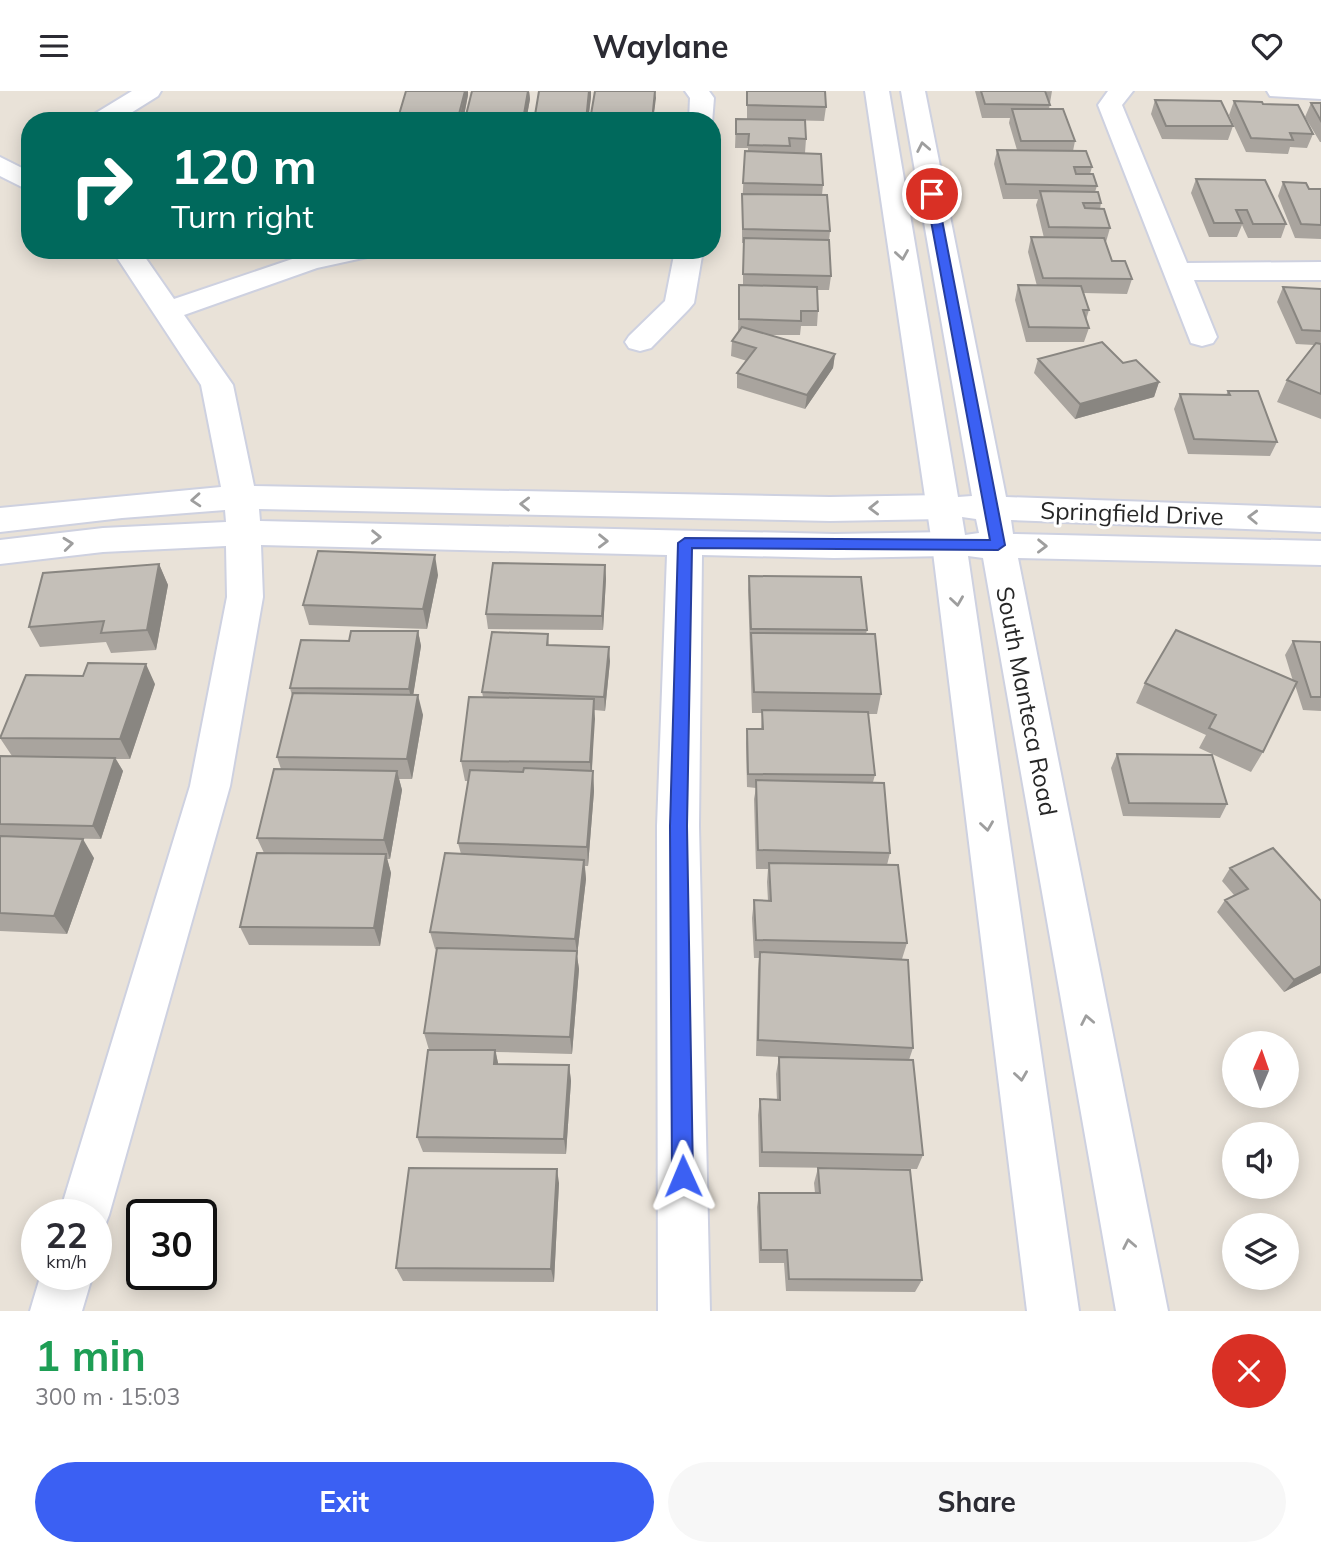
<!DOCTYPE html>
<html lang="en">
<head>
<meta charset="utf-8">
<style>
  :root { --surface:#fff; --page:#f7f7f7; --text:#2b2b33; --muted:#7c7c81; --accent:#3b60f3 }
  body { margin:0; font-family:Mulish,sans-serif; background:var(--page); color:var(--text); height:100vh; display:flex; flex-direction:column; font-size:26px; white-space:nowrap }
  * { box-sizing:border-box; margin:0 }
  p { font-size:23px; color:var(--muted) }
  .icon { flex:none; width:38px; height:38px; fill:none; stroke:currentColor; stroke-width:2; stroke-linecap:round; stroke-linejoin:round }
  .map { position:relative; height:1220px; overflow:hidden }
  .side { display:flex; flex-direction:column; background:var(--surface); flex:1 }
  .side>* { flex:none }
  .banner { position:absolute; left:21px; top:21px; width:700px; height:147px; border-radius:28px; box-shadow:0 4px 18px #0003; background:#00695c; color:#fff; overflow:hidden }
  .needle { width:46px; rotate:2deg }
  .tools { position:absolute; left:1222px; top:940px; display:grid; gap:14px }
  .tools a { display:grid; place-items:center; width:77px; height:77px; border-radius:50%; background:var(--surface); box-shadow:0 4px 18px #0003; font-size:35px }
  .speed { position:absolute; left:21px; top:1108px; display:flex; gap:14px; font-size:35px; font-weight:700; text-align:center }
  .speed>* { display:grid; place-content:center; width:91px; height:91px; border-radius:50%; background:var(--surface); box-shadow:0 4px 18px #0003; line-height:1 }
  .speed small { font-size:18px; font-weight:400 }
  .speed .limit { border:4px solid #111; border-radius:10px; background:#fff; color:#111 }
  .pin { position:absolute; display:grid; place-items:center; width:60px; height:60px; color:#fff; margin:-30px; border:4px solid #fff; border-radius:50%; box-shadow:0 2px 7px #0007 }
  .me { position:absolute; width:77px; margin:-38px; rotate:359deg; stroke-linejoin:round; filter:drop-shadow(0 0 5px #0008) }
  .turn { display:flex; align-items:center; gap:24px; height:147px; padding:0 35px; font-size:32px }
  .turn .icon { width:91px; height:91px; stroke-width:2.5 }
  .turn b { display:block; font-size:49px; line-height:60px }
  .round { display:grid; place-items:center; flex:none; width:74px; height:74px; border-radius:37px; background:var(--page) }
  .summary { display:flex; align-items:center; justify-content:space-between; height:119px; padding:0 35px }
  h1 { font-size:42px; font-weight:700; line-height:52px; color:#1e9e55 }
  .action { display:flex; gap:14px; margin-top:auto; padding:14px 35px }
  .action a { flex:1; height:80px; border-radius:42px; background:var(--accent); color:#fff; font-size:28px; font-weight:700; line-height:80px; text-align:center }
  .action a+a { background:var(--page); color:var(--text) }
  header { display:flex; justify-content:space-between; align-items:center; height:91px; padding:0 35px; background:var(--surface); font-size:32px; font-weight:700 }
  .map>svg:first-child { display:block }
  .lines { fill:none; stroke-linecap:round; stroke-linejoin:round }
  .minor-casing { stroke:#ced1e0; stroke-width:4 }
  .tertiary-casing { stroke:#ced1e0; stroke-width:4 }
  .minor { fill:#fff; fill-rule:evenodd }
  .tertiary { fill:#fff; fill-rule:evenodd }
  .wall { fill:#a9a49e }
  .shaded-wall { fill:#898681 }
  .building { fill:#c4bfb8; stroke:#898681; stroke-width:2 }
  .oneway { stroke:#9e9e9e }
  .route { fill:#3b60f3; stroke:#263e9e; stroke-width:2 }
  .labels { text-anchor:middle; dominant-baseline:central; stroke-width:6; stroke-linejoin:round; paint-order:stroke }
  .street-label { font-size:24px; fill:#272727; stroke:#fff }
</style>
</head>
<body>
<header><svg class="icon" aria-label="menu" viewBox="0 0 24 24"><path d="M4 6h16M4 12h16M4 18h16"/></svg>Waylane<svg class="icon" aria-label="heart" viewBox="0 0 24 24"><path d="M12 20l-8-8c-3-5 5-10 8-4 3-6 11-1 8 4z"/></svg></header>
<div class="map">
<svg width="1321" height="1220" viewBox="0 0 1321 1220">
  <rect width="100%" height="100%" fill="#e9e2d8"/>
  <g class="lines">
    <g class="minor-casing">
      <path id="minor" d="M132 0H161L158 5 118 30H88L91 25Z
        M685 0H709L714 7 712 32 689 30 690 7Z
        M1108 0H1133L1122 14 1187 172 1321 171V189H1194L1217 246 1213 252 1202 255 1191 252 1098 14Z
        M1267 0H1321V8L1270 5Z
        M0 66 30 81V100L0 85Z
        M112 159H140L174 208 310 162 376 159 372 165 317 177 184 224 233 294 254 395 830 406 943 404 955 408 960 416 955 424 943 428 830 430 259 418 260 430 834 443 949 441 961 444 966 453 961 462 949 465 834 467 702 464 699 735 710 1220H658L657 735 667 464 261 454 263 506 230 695 109 1124 102 1142 96 1144V1124H59L190 695 227 506 226 455 103 461 0 473V449L103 437 226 431 225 419 122 427 0 441V417L221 396 201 294Z
        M675 159H703L694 212 689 218 651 257 640 260 629 257 625 251 629 245 665 210Z
        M41 1183H93L82 1220H30Z"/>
    </g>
    <g class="tertiary-casing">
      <path id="tertiary" d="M865 0H889L958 406 972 405 901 0H925L1006 406 1321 417V441L1011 429 1013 443 1321 450V474L1018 467 1168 1220H1116L983 467 968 465 1079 1220H1027L932 453ZM962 426 976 428 979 442 965 444Z"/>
    </g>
    <use href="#minor" class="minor"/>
    <use href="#tertiary" class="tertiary"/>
  </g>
  <path class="wall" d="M406 0H468V4L463 30H399L398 27Z
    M472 0H529L530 8 526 30H466Z
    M747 0 826 16 824 30 747 28Z
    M975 0H1052L1049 18 1075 50 1073 60 1092 76 1090 83 1097 95 1095 101 1101 112 1100 118 1110 137 1106 151 1112 170 1132 188 1127 203 1084 202 1089 219 1086 229 1089 237 1084 251H1026L1015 209 1018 194 1037 195 1028 161 1031 146 1044 147 1036 114 1038 108H1003L994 73 997 59H1017L1009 32 1010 27H982Z
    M591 6 588 30H535V24Z
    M1155 9 1233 35 1228 49 1162 48 1151 23Z
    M1234 10 1263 13 1313 43 1307 57 1290 56 1288 63 1246 61 1229 24Z
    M1311 12H1321V51H1320L1305 26Z
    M736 28 806 48 805 62H789L823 94 822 104 830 140 829 150 831 185 829 199H817L818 220 817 235H801L800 244H770L835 263 833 277 805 318 737 297V282L747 270 731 265 732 250 738 242 739 194H743V152H742V117L745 60 748 61V57H735Z
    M1196 88 1286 133 1281 147H1248L1242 134 1237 146H1209L1191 102Z
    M1283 91 1309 98H1321V148L1295 147 1278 105Z
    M1283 196 1321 198V328L1277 311 1287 289 1314 254 1296 253 1277 211Z
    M1038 268 1123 272 1159 291 1154 306 1075 328 1034 282Z
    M1228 300 1277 351 1270 365 1188 363 1174 318 1180 303 1226 304Z
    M159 473 168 494 156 559 111 562 106 551 40 556 29 536Z
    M605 474 606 488 603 539 488 538 486 523Z
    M438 484 427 538 309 534 303 514Z
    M749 485 867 539 866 543 881 603 877 623H868L875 684 873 691 890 762 887 774 907 852 902 868 913 957 909 969 923 1064 917 1078 759 1076 758 1024 760 1008 777 1009 776 983 779 966 756 965 758 879 759 867H754L752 827 754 809 768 810 767 791 768 778H756L754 708 756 697 747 696 746 652 747 638H761L762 622H752L748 499Z
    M418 540 421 555 413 604 423 624 412 688H399L402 699 390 768H387L391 782 380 855 249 854 240 836 264 762 257 747 281 678 277 666 292 605 290 597 349 550Z
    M548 543 549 555 610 570 605 620 594 619 592 680H593L594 700 588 775H585L586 788 577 865 579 878 572 963 496 961 498 973 569 974 571 990 566 1063 423 1061 417 1046 429 959 424 942 437 859 435 858 430 841 461 763 458 752 468 690H465L461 670 483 606 482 601Z
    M1293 550 1321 551V620L1303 619 1295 594 1263 661 1251 681 1199 657 1206 644 1136 612 1145 592 1293 590 1285 564Z
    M155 593 130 668H116L123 680 101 748 50 747 94 767 67 843 0 840V665H12L0 647Z
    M1117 663 1227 713 1220 727 1123 725 1111 677Z
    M1230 777 1321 810V882L1284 901 1217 821 1225 809 1234 804 1222 790Z
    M818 1077 922 1189 915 1201 786 1200 784 1172H759L757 1116 759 1102H815L814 1092Z
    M559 1092 554 1191 403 1190 396 1177Z"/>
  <path class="shaded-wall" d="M465 0H468V4L463 30H459Z
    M528 0H529L530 8 526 30H523Z
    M589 0H591V6L588 30H586Z
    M655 0 656 7 653 30H652Z
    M835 263 833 277 805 318 807 304Z
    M1159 291 1154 306 1075 328 1080 313Z
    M435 464 438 484 427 538 423 518Z
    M159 473 168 494 156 559 147 539Z
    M605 474 606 488 603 539 602 525Z
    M418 540 421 555 412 612 409 598Z
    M609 556 610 570 605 620 604 606Z
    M146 573 155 593 130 668 120 648Z
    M418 604 423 624 412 688 407 668Z
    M594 608 595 628 591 691 590 671Z
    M115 667 123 680 101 748 93 735Z
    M397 680 402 699 390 768 384 749Z
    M593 680 594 700 588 775 587 756Z
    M83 748 94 767 67 843 54 825Z
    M386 763 391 782 380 855 374 837Z
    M584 769 586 788 577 865 579 878 572 963 570 946 577 862 575 848Z
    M1321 875V882L1284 901 1294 889Z
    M495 959 499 976 494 973Z
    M569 974 571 990 566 1063 564 1048Z
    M557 1078 559 1092 554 1191 551 1178Z"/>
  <path class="building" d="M406 0H465L458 27H398Z
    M472 0H528L523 29 465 28Z
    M539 0H589L586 30H564L565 25 535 24Z
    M595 0H655L652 30 590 29Z
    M747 0H825L826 16 747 14Z
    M981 0H1045L1050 14 985 13Z
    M1155 9 1221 10 1233 35H1166Z
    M1234 10 1262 11 1263 13 1298 14 1313 43 1290 42 1293 49 1251 47Z
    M1311 12H1321V30Z
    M1012 18H1063L1075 50H1021Z
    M736 28 805 29 806 48 789 47 790 55 748 54 749 43H736Z
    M997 59 1086 60 1092 76H1074L1076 83H1093L1097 95 1006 93Z
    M745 60 821 63 823 94 743 92Z
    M1196 88 1265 89 1286 133H1253L1247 119H1236L1242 132H1214Z
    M1283 91 1306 92 1309 98H1321V134L1301 133Z
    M1040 100 1098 101 1101 112H1083L1085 117 1104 118 1110 137 1049 136Z
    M742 103 827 104 830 140 743 138Z
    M1031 146 1104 147 1112 170H1125L1132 188 1043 187Z
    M744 147 829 149 831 185 743 183Z
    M739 194 817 196 818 220H801V230L739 228Z
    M1018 194 1081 195 1089 219H1083L1089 237 1029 236Z
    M1283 196 1321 198V240L1302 239Z
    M742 236 835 263 807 304 737 282 756 257 732 250Z
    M1102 251 1123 272 1136 269 1159 291 1080 313 1038 268Z
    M1316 252 1321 253V303L1287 289Z
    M1228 300H1258L1277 351 1194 348 1180 303 1230 304Z
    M318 460 435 464 423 518 303 514Z
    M493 472 605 474 602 525 486 523Z
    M159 473 147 539 101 542 104 530 29 536 43 482Z
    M749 485 861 486 867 539 751 538Z
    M1176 539 1297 591 1263 661 1209 637 1216 624 1145 592Z
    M351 540H418L409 598 290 597 301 549 349 550Z
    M492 541 548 543 547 554 609 556 604 606 482 601Z
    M751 542 875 543 881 603 754 601Z
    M1293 550 1321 551V606H1311Z
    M88 572 146 573 120 648 0 647 26 584 83 585Z
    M293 602 418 604 407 668 277 666Z
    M469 606 594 608 590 671 461 670Z
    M762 619 868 621 875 684 748 683 747 638H763Z
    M1117 663 1212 664 1227 713 1129 712Z
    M0 665 115 667 93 735 0 733Z
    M524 677 593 680 587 756 458 752 470 679 523 681Z
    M274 678 397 680 384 749 257 747Z
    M756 689 884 692 890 762 758 759Z
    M0 745 83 748 54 825 0 822Z
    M1273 757 1321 810V875L1294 889 1225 809 1248 798 1230 777Z
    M257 762 386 763 374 837 240 836Z
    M445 762 584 769 575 848 430 841Z
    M769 772 898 774 907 852 756 849 754 809 771 810Z
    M437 857 577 860 570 946 424 942Z
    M760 861 908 869 913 957 758 949Z
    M428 959H495L494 973 569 974 564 1048 417 1046Z
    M779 966 913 969 923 1064 762 1061 760 1008 780 1009Z
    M409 1077 557 1078 551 1178 396 1177Z
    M818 1077 910 1079 922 1189 789 1188 787 1159H761L759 1102H820Z"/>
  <defs><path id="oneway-chevron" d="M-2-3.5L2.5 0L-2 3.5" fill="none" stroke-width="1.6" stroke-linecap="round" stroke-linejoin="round" transform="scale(1.75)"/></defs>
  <g class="oneway">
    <use href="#oneway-chevron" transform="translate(923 56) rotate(-101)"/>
    <use href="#oneway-chevron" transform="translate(902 164) rotate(81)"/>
    <use href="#oneway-chevron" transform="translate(196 409) rotate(176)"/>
    <use href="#oneway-chevron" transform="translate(525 413) rotate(-179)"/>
    <use href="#oneway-chevron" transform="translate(874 417) rotate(179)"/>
    <use href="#oneway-chevron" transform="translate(1253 426) rotate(-178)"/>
    <use href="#oneway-chevron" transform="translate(376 446) rotate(1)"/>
    <use href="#oneway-chevron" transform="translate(603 450) rotate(1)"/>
    <use href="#oneway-chevron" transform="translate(68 453) rotate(-6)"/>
    <use href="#oneway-chevron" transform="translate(1042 455) rotate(1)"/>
    <use href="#oneway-chevron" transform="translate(957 510) rotate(82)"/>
    <use href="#oneway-chevron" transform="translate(987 735) rotate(82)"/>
    <use href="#oneway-chevron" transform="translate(1087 929) rotate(-101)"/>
    <use href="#oneway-chevron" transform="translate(1021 985) rotate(82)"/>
    <use href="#oneway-chevron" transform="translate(1129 1153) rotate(-101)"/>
  </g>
  <path class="route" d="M932 100 937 103 1005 454 998 459 692 457 687 735 693 1085 690 1093 683 1096 675 1093 672 1085 670 735 678 452 685 447 990 449 926 103Z"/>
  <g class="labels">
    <g class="street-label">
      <text transform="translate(1132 422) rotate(2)">Springfield Drive</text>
      <text transform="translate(1027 610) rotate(79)">South Manteca Road</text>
    </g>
  </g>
</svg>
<div class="tools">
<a><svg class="needle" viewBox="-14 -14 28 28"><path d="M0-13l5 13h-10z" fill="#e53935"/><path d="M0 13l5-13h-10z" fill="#7c7c81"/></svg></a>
<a><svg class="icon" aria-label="sound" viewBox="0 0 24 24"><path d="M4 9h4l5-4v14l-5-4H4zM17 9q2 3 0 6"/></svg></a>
<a><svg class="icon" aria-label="layers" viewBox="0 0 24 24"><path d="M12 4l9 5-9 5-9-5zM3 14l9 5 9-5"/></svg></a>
</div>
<div class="speed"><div>22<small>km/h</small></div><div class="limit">30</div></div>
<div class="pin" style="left:932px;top:103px;background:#d93025"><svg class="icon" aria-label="arrive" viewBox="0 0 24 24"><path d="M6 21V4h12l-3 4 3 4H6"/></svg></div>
<svg class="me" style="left:683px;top:1085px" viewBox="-20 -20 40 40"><path d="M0-17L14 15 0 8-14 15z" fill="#3b60f3" stroke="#fff" stroke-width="4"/></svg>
<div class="banner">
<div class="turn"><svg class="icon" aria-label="right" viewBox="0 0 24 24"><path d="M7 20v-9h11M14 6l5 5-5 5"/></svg><div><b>120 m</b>Turn right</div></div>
</div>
</div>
<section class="side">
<div class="summary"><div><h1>1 min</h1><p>300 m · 15:03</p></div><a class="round" style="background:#d93025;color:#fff"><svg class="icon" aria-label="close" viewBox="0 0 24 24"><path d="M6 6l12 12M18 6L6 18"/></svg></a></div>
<div class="action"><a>Exit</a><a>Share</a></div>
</section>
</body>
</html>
